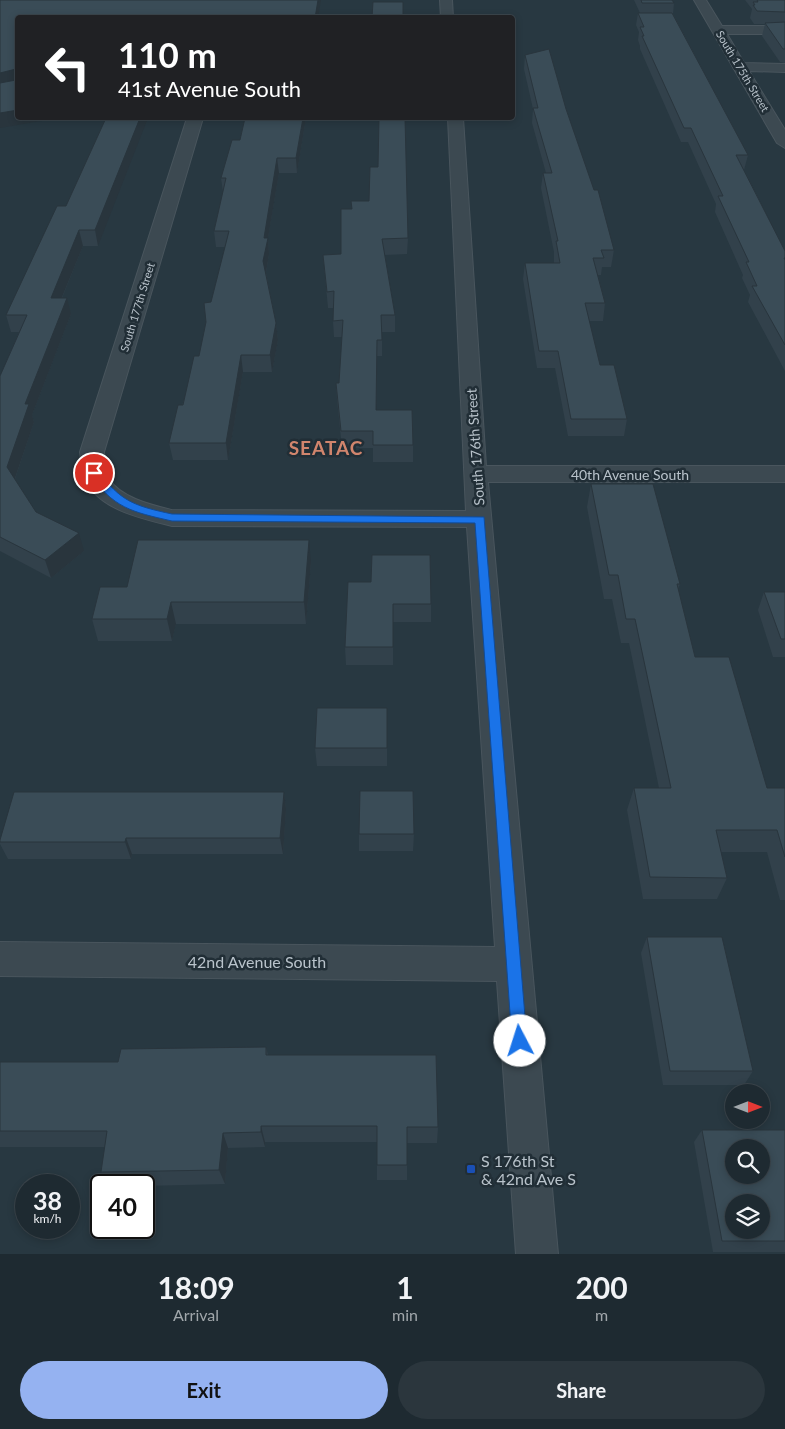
<!DOCTYPE html>
<html lang="en">
<head>
<meta charset="utf-8">
<style>
  :root { --surface:#1e2a31; --page:#2b363d; --text:#f1f3f6; --muted:#a1a7ab; --line:#3c464d; --accent:#95b2f1 }
  body { margin:0; font-family:Lato,sans-serif; background:var(--page); color:var(--text); height:100vh; display:flex; flex-direction:column; font-size:19px; white-space:nowrap }
  * { box-sizing:border-box; margin:0 }
  p { font-size:16px; color:var(--muted) }
  .icon { flex:none; width:28px; height:28px; fill:none; stroke:currentColor; stroke-width:2; stroke-linecap:round; stroke-linejoin:round }
  .map { position:relative; height:1254px; overflow:hidden }
  .sheet { display:flex; flex-direction:column; background:var(--surface); flex:1 }
  .sheet>* { flex:none }
  .top-card { position:absolute; left:15px; top:15px; width:500px; height:105px; border-radius:5px; box-shadow:0 2px 8px #0003,0 0 0 1px var(--line); background:#202124; color:#fff; overflow:hidden }
  .needle { width:32px; rotate:90deg }
  .fabs { position:absolute; left:725px; top:1084px; display:grid; gap:10px }
  .fabs a { display:grid; place-items:center; width:45px; height:45px; border-radius:50%; background:var(--surface); box-shadow:0 2px 8px #0003,0 0 0 1px var(--line); font-size:25px }
  .speed { position:absolute; left:15px; top:1174px; display:flex; gap:10px; font-size:25px; font-weight:700; text-align:center }
  .speed>* { display:grid; place-content:center; width:65px; height:65px; border-radius:50%; background:var(--surface); box-shadow:0 2px 8px #0003,0 0 0 1px var(--line); line-height:1 }
  .speed small { font-size:12px; font-weight:400 }
  .speed .limit { border:2px solid #111; border-radius:8px; background:#fff; color:#111 }
  .pin { position:absolute; display:grid; place-items:center; width:42px; height:42px; color:#fff; margin:-21px; border:2px solid #fff; border-radius:50%; box-shadow:0 1px 5px #0007 }
  .me { position:absolute; width:55px; margin:-28px; rotate:355deg; stroke-linejoin:round; filter:drop-shadow(0 0 4px #0008) }
  .turn { display:flex; align-items:center; gap:18px; height:105px; padding:0 20px; font-size:22px }
  .turn .icon { width:65px; height:65px; stroke-width:2.5 }
  .turn b { display:block; font-size:35px; line-height:42px }
  .eta { display:flex; justify-content:space-evenly; align-items:center; height:85px; text-align:center }
  .eta b { font-size:30px; font-weight:700; line-height:35px }
  .primary-button { display:flex; gap:10px; margin-top:auto; padding:10px 20px }
  .primary-button a { flex:1; height:58px; border-radius:30px; background:var(--accent); color:#111; font-size:20px; font-weight:700; line-height:58px; text-align:center }
  .primary-button a+a { background:var(--page); color:var(--text) }
  .map>svg:first-child { display:block }
  .lines { fill:none; stroke-linecap:round; stroke-linejoin:round }
  .minor-casing { stroke:#49555d; stroke-width:2 }
  .minor { fill:#3c4951; fill-rule:evenodd }
  .wall { fill:#32414b }
  .shaded-wall { fill:#29353d }
  .building { fill:#3a4c57; stroke:#29353d; fill-rule:evenodd }
  .route { fill:#1a73e8; stroke:#114b97 }
  .transit-dot { fill:#1a4fb4; stroke:#212e36; stroke-width:2 }
  .labels { text-anchor:middle; dominant-baseline:central; stroke-width:5; stroke-linejoin:round; paint-order:stroke }
  .far-street-label { font-size:11px; fill:#b9c3cb; stroke:#212e36 }
  .street-label { font-size:14px; fill:#b9c3cb; stroke:#212e36 }
  .near-street-label { font-size:16px; fill:#b9c3cb; stroke:#212e36 }
  .near-poi-label { font-size:16px; fill:#b9c3cb; stroke:#212e36; text-anchor:start }
  .district-label { font-size:19px; font-weight:bold; letter-spacing:1px; fill:#d1856d; stroke:#212e36 }
</style>
</head>
<body>
<div class="map">
<svg width="785" height="1254" viewBox="0 0 785 1254">
  <rect width="100%" height="100%" fill="#283841"/>
  <g class="lines">
    <g class="minor-casing">
      <path id="minor" d="M440 0H452L453 18H441Z
        M694 0H706L722 26H785V34H727L744 63 785 64V72L749 71 785 130V148L777 143Z
        M187 118H203L104 452C105 461 104 471 109 479 121 498 152 505 172 510L466 511 448 118H463L486 466H785V482H488L558 1254H516L497 981 0 976V942L495 947 467 527 172 526C140 518 93 509 82 472 81 465 81 458 80 452Z"/>
    </g>
    <use href="#minor" class="minor"/>
  </g>
  <path class="wall" d="M634 0H672L674 3 673 14 748 155 744 170 785 251V371L748 302 750 295 742 278 743 275 715 212 716 204 688 142H681L640 49V46L638 40 639 32 636 25 638 13H640Z
    M745 0H785V63L780 62 762 36 765 24H754L750 18 752 9Z
    M525 55 566 109 614 250 611 267H602L601 275H598L605 303 603 321H589L600 365 627 419 624 436H568L555 368H537L523 279 525 263H554V252L541 188 543 173H546L532 123 533 109 524 69Z
    M106 118 98 246H83L62 298 71 314 32 415 34 422 15 479 36 512 84 551 51 578 0 551V376L19 332H11L6 315 66 206Z
    M245 118H306L297 173H279L268 238 269 254 266 273 276 323 278 340 272 372H243L228 460H173L169 443 199 356 225 247H216L214 231 223 192 221 178 240 140Z
    M378 167 408 238 407 254 385 255 395 315V332H382V356H377L376 410 413 445V462H373V448H342L337 400 336 383H339L342 337H334L333 321V308H328L323 255 341 254 352 209 369 201Z
    M591 484 680 584 678 589 695 657 767 788H785V900H780L767 852H721L727 878 717 899H643L627 810 634 788H659L629 643H621L612 599H604L587 507Z
    M311 562 306 624H176L172 641H98L92 619 127 587Z
    M348 582 431 604V622H393V665H346L345 647Z
    M764 592H785V657H773L758 610Z
    M387 708V766H317L315 748Z
    M284 792 286 809 283 854H132L131 859H8L0 844V840Z
    M359 834H414L413 851H359Z
    M647 937 753 1071 744 1085H663L641 953Z
    M266 1047 268 1055 438 1127 437 1143H407V1180H377V1142H265V1147L228 1148 225 1184 144 1186 110 1185 101 1172 105 1147H0V1062H118Z
    M702 1130H785V1252H713L694 1142Z"/>
  <path class="shaded-wall" d="M318 0H321L318 18H315Z
    M16 69 18 84 0 89V73Z
    M18 110V118H59L0 128V113Z
    M140 118H148L98 246 95 230Z
    M303 118H306L297 173 296 158Z
    M277 158 279 173 268 238 269 254 265 278 263 261 264 238Z
    M79 230 83 246 55 314 51 298Z
    M67 298 71 314 32 415 34 422 13 484 7 467 25 404Z
    M276 323 278 340 272 372 270 355Z
    M377 340V356L376 427V410Z
    M241 355 243 372 228 460 226 443Z
    M79 533 84 551 51 578 45 560Z
    M309 540 311 562 306 624 304 602Z
    M171 602 176 624 172 641 167 619Z
    M284 792 286 809 283 854 280 838Z
    M126 838 132 854 131 859 125 842Z
    M261 1126 265 1142V1147L261 1132Z
    M223 1133 228 1148 225 1184 219 1170Z"/>
  <path class="building" d="M0 0H318L315 18H18V110L0 113V83L16 80V69L0 73Z
    M641 0H672L674 3H642Z
    M757 0H785V12L757 11 753 5H755L753 2H758Z
    M373 2H403V18H372Z
    M638 13H672L748 155H736L785 251V258H784L785 260V345L752 286H757L746 262H749L718 196H723L691 128H684L642 36H644L640 27H644Z
    M785 22V49H783L765 23Z
    M549 49 566 109 594 190H598L614 250H601L604 258H593L605 303H585L600 365H614L627 419H571L558 351H539L525 263H560L556 241H558L543 173H552L533 108H538L525 55Z
    M106 118H140L95 230H79L51 298H67L25 404H29L7 467 36 512 79 533 45 560 0 537V376L27 315H6L57 206H66Z
    M245 118H303L296 158H277L264 238H268L263 261 276 323 270 355H241L226 443H169L178 405H183L194 356H199L206 322 204 303 211 302 229 231H214L226 178H221L232 140H240Z
    M379 118H405L408 238 382 239 395 315H381L382 340H377L376 410H412L413 445H373V431H341L336 383H339L343 320 333 321 334 291 327 292 323 255 341 254V209H352L351 201H369L370 167H378Z
    M591 484H653L680 584H677L695 657H729L767 788H785V857L777 830H716L727 878 650 877 634 788H671L635 619H626L618 575H609Z
    M138 540H309L304 602H171L167 619H92L100 587H127Z
    M372 555H430L431 604H393V647H345L348 582H371Z
    M764 592H785V639H781Z
    M317 708H387V748H315Z
    M360 791H413L414 834H359Z
    M14 792H284L280 838H126L125 842H0V840Z
    M647 937H722L753 1071H670Z
    M266 1047V1055H436L438 1127H407V1165H377V1126H261V1132L223 1133 219 1170 101 1172 107 1131H0V1062H118L121 1049Z
    M702 1130H785V1241H722ZM734 1148H761V1175H734ZM734 1202H761V1230H734Z"/>
  <path class="route" d="M94 470 98 471C121 502 135 506 172 514L484 517 527 1041 525 1046 520 1049 514 1046 512 1041 475 523 172 521C132 512 113 508 89 473Z"/>
  <rect class="transit-dot" x="466" y="1164" width="10" height="10" rx="2.5"/>
  <g class="labels">
    <g class="far-street-label">
      <text transform="translate(743 71) rotate(59)">South 175th Street</text>
      <text transform="translate(137 307) rotate(-73)">South 177th Street</text>
    </g>
    <g class="street-label">
      <text transform="translate(475 447) rotate(-94)">South 176th Street</text>
      <text x="630" y="474">40th Avenue South</text>
    </g>
    <g class="near-street-label">
      <text x="257" y="961">42nd Avenue South</text>
    </g>
    <g class="near-poi-label">
      <text x="481" y="1160">S 176th St<tspan x="481" dy="18">&amp; 42nd Ave S</tspan></text>
    </g>
    <g class="district-label">
      <text x="326" y="447">SEATAC</text>
    </g>
  </g>
</svg>
<div class="fabs">
<a><svg class="needle" viewBox="-14 -14 28 28"><path d="M0-13l5 13h-10z" fill="#e53935"/><path d="M0 13l5-13h-10z" fill="#a1a7ab"/></svg></a>
<a><svg class="icon" aria-label="search" viewBox="0 0 24 24"><circle cx="10" cy="10" r="6"/><path d="M15 15l6 6"/></svg></a>
<a><svg class="icon" aria-label="layers" viewBox="0 0 24 24"><path d="M12 4l9 5-9 5-9-5zM3 14l9 5 9-5"/></svg></a>
</div>
<div class="speed"><div>38<small>km/h</small></div><div class="limit">40</div></div>
<div class="pin" style="left:94px;top:473px;background:#d93025"><svg class="icon" aria-label="arrive" viewBox="0 0 24 24"><path d="M6 21V4h12l-3 4 3 4H6"/></svg></div>
<svg class="me" style="left:520px;top:1041px" viewBox="-20 -20 40 40"><circle r="19" fill="#fff"/><path d="M0-13L10 11 0 6-10 11z" fill="#1a73e8"/></svg>
<div class="top-card">
<div class="turn"><svg class="icon" aria-label="left" viewBox="0 0 24 24"><path d="M17 20v-9H6M10 6l-5 5 5 5"/></svg><div><b>110 m</b>41st Avenue South</div></div>
</div>
</div>
<section class="sheet">
<div class="eta">
<div><b>18:09</b><p>Arrival</p></div>
<div><b>1</b><p>min</p></div>
<div><b>200</b><p>m</p></div>
</div>
<div class="primary-button"><a>Exit</a><a>Share</a></div>
</section>
</body>
</html>
